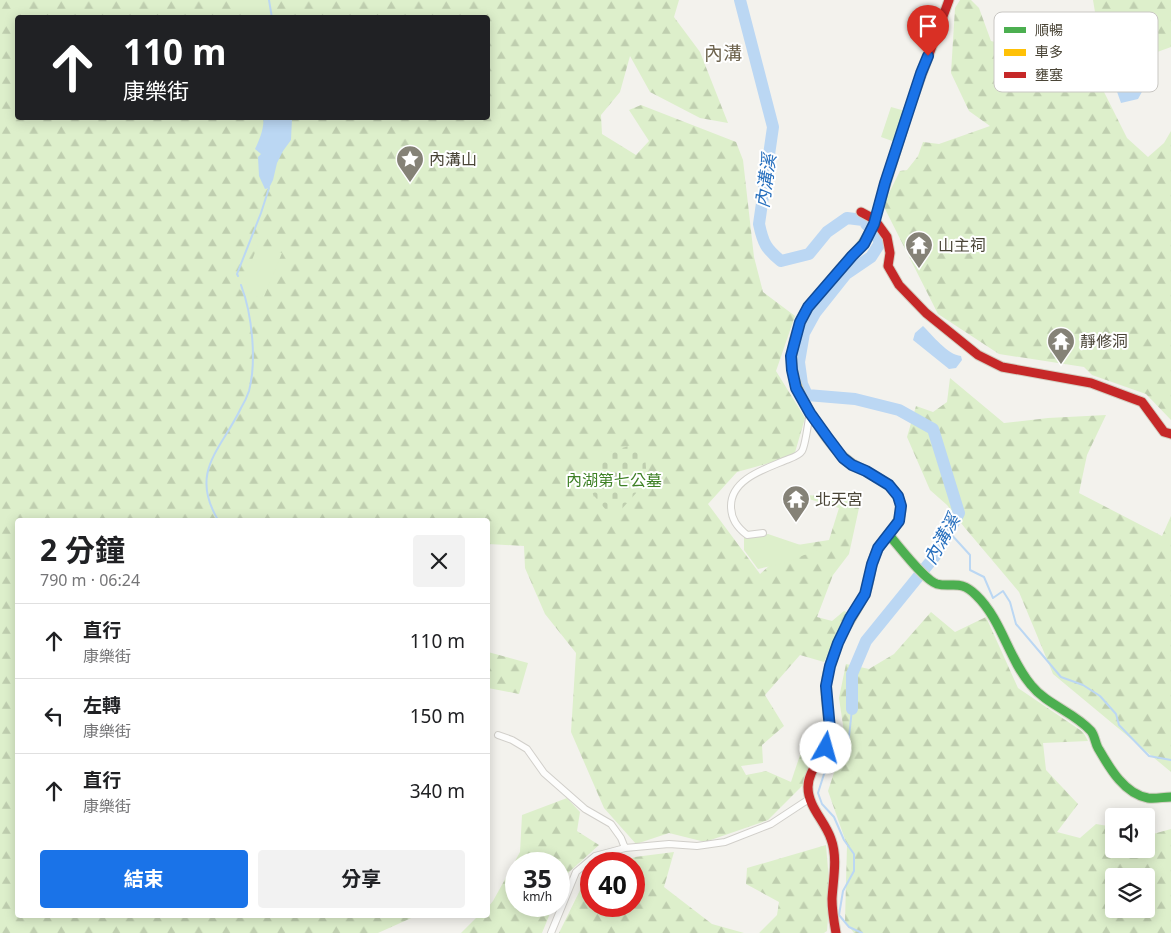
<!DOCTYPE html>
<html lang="zh-TW">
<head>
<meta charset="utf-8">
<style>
  :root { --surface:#fff; --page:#f2f2f2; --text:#202124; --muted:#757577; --line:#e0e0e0; --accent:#1a73e8 }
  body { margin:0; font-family:"Noto Sans","Noto Sans TC",sans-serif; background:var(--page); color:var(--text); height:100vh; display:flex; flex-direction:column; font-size:19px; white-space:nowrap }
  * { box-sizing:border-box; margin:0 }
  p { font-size:16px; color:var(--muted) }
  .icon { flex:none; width:28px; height:28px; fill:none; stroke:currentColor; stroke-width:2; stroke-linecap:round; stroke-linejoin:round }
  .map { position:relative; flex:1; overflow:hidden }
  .side { position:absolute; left:15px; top:518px; width:475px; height:400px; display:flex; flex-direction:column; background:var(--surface); border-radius:5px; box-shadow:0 2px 12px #0003 }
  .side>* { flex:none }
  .guide { position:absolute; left:15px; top:15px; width:475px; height:105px; border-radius:5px; box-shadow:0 2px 12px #0003; background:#202124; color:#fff; overflow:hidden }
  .fabs { position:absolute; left:1105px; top:808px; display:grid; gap:10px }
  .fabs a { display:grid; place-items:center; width:50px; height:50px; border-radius:5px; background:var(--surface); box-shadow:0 2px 12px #0003; font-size:25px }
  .speed { position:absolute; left:505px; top:852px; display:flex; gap:10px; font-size:25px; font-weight:700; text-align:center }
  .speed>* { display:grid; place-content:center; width:65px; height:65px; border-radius:50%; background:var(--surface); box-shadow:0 2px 12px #0003; line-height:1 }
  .speed small { font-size:12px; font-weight:400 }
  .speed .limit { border:8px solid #d22; background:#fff; color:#111 }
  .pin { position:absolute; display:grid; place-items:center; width:42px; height:42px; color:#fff; margin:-51px -21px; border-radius:50% 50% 50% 0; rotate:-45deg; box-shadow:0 0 5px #0007 }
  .pin .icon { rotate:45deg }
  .me { position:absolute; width:55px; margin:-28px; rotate:7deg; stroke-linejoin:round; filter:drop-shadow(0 0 4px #0008) }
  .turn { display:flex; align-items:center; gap:18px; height:105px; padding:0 25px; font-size:22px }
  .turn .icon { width:65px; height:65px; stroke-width:2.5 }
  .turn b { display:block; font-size:35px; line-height:42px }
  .round { display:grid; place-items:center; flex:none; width:52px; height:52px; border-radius:5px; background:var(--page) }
  .head { display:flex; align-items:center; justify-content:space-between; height:85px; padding:0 25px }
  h1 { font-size:30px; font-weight:700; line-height:38px }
  .primary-button { display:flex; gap:10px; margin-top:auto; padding:10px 25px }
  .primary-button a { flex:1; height:58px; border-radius:5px; background:var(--accent); color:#fff; font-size:20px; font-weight:700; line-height:58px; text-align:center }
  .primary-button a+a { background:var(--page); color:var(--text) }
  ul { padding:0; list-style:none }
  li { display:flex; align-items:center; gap:15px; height:75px; padding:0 25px; border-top:1px solid var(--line) }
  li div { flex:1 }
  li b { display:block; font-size:19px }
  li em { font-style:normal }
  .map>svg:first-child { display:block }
  .forest { fill:url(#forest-firs); fill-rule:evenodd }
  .cemetery { fill:url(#cemetery-stones) }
  .park { fill:#ddefcb }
  .water { fill:#bbd7f3 }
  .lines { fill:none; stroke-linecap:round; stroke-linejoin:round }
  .stream { stroke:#bbd7f3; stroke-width:2 }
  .river { stroke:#bbd7f3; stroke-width:12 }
  .street-casing { stroke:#d1cfca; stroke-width:8 }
  .fast-casing { stroke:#d3d0c3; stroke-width:11 }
  .slow-casing { stroke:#d3d0c3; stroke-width:11 }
  .jam-casing { stroke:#d3d0c3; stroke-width:11 }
  .street { stroke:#fdfdfc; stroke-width:6 }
  .fast { stroke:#4caf50; stroke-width:9 }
  .slow { stroke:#ffc107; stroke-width:9 }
  .jam { stroke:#c62828; stroke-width:9 }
  .route-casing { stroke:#114b97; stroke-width:12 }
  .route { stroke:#1a73e8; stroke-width:9 }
  .labels { text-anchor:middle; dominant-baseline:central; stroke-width:4; stroke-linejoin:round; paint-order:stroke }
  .poi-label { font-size:16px; fill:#4a4537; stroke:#fff; text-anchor:start }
  .park-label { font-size:16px; fill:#3f8126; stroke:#fff }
  .water-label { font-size:18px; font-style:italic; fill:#2870be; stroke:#fff }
  .quarter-label { font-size:19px; fill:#6e644e; stroke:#fff }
  .key { fill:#fff; stroke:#c9c7c3; stroke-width:1 }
  .key-label { font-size:14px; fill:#4a4537 }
</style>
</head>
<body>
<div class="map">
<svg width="1171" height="933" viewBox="0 0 1171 933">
  <defs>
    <pattern id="forest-firs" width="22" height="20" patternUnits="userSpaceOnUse" patternTransform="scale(1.25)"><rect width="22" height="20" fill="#ddefcb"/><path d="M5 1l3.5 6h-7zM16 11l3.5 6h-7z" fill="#bfceaf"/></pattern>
    <pattern id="cemetery-stones" width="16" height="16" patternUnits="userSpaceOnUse" patternTransform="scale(1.25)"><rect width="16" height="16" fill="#ddefcb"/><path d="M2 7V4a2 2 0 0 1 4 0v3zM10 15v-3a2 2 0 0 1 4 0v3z" fill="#bfceaf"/></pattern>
  </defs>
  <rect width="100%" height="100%" fill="#f3f2ed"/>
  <path class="forest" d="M0 0H679L674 17 700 52 728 123 700 118 650 92 630 56 620 92 601 115 602 134 636 155 649 141 629 110 641 105 736 142 743 160 754 257 763 292 795 316 776 371 805 418 794 456 737 472 708 504 760 574 791 546 829 540 839 508 792 494 848 498 859 508 849 554 833 575 817 617 832 621 844 611 849 613 824 662 800 655 765 695 784 726 762 745 763 763 741 766 746 775 766 771 791 782 800 755 817 754 803 785 768 820 705 842 669 833 636 844 604 808 571 732 576 653 545 614 525 568 524 546 488 544V520H18V915H418L378 933H0ZM18 18H488V118H18Z
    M960 0H971L979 8 991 41 1035 52 1055 70 1102 88 1127 138 1148 157 1164 143 1171 131V420L1146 394 1092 375 1084 367 999 354 938 314 883 205 900 171 907 170 918 156 923 142 939 144 990 126 969 111 951 73 955 8Z
    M1093 0H1171V47L1100 73 1070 57 1095 12Z
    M950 378 1004 423 1048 418 1106 415 1087 455 1079 493 1162 536 1171 516V449V772L1053 674 1019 592 965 528 947 505 930 490 907 437 916 406 933 412 947 402Z
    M931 612 955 632 986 617 1018 688 1083 732 1088 741 1043 743 1046 770 1078 804 1057 832 1080 838 1096 824 1114 827V849H1146V833L1153 834 1171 829V933H854L845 921 847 845 828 791 845 739 839 698 846 664 869 669 894 654ZM1146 876V909H1114V876Z
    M488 652 528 663 519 694 488 688Z
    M567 798 580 812 577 831 599 845 568 873 559 893V864H516V906H553L542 933H461L479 915H488V907L493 901 520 852 522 815Z
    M826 845 830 893 827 931 824 933H759L777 915 779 902 746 884 747 868Z
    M674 852 664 887 712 924 744 933H559L586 878 591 876V906H634V864H619L635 857Z"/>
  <path class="cemetery" d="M632 445 645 455 647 481 619 512 606 510 580 479 609 452Z"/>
  <path class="park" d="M243 0H263L272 16 269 17H242L241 13Z
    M891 107 905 111 895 142 881 137Z
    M258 245 282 253 263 299 240 290Z
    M768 534 821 552 804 555 789 562 758 569 744 550V538Z"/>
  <path class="water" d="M1126 67 1135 71 1143 90 1138 99 1121 103 1110 72Z
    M263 118H292L291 140 283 151 277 163 273 180 269 188 265 189 259 176 258 157 261 154 255 149C259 141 265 126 263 118Z
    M923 326C932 335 948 355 961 356L962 360 956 368 949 369 913 340 915 333Z"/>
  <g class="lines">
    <path class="stream" d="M269 0 272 18
      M238 276 237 274 261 213 269 188
      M218 520C189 471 221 450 241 408 244 403 247 397 249 391 257 360 252 314 241 285
      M949 532 970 555V570L984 577 993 598 1003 591 1010 602 1016 624 1061 677 1083 685 1100 696 1116 714 1119 725 1149 756 1171 760
      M852 709 848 746 824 774 818 793 822 804 834 817 844 840 854 854V871L843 891 839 915 849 927 862 933"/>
    <path class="river" d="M740 0 773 127 759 224C763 243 766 249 781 261L809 254 827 232 847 218 863 220
      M852 709V674L866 641 935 556 959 513 933 429 899 410 855 399 807 395 802 384 799 362 804 333 815 313 846 274 871 257 880 243 876 234 866 224"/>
    <g class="street-casing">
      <path id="street" d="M763 533 747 535C737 527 731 519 731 506 731 479 765 469 786 460 791 458 799 456 802 451 806 444 808 421 810 413
        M498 735 512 740 527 749 544 773 585 809 611 824 621 838 625 848
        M551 933 576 872 595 856 625 848 669 844 697 846 725 842 771 824 809 799"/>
    </g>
    <g class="fast-casing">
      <path id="fast" d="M808 308C818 295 829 282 840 269 855 253 866 243 874 222L909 109
        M889 535C899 546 924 580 937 584 952 588 960 579 976 595 1002 620 1008 658 1031 685 1047 705 1074 712 1091 731 1095 736 1095 743 1098 748 1109 767 1124 794 1148 798 1156 799 1163 797 1171 797"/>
    </g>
    <g class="slow-casing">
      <path id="slow" d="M808 308C781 354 790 383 818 425 826 438 837 453 850 462 868 475 900 482 901 508 901 526 884 536 877 551 870 563 871 578 866 591 859 608 848 622 840 638"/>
    </g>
    <g class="jam-casing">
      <path id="jam" d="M909 109 949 0
        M861 212 874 219 887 237 890 253 888 266 899 285 926 313 978 355 1002 367 1091 383 1142 402 1164 432 1171 434
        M836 933C834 922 832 911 832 899 833 880 838 858 831 839 825 821 808 807 808 787 808 771 823 757 827 742 832 726 826 710 826 693 825 674 833 655 840 638"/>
    </g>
    <use href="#street" class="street"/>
    <use href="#fast" class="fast"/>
    <use href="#slow" class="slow"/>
    <use href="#jam" class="jam"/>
  </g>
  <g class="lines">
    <g class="route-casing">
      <path id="route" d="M826 748 830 729 826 686 830 666 838 643 850 618 865 594 872 564 878 548 899 521 901 506 898 496 889 485 866 471 852 465 843 458 828 438 810 413 796 388 792 370 791 356 800 322 808 307 852 256 864 244 874 224 885 183 921 73 928 56"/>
    </g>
    <use href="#route" class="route"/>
  </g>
  <defs>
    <g id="sight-pin" transform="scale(1.4375)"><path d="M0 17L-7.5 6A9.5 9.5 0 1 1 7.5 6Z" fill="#858277" stroke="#fff"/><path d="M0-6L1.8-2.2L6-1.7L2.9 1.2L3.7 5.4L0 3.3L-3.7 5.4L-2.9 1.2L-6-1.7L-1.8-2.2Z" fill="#fff"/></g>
    <g id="temple-pin" transform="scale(1.4375)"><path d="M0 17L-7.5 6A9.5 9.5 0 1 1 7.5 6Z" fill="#858277" stroke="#fff"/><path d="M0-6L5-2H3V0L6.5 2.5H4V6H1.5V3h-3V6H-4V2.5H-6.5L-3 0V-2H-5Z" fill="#fff"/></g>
  </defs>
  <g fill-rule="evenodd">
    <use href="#sight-pin" x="410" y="159"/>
    <use href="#temple-pin" x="919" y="245"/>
    <use href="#temple-pin" x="1061" y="341"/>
    <use href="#temple-pin" x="796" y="499"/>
  </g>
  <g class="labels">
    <g class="poi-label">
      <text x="429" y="159">內溝山</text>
      <text x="938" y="245">山主祠</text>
      <text x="1080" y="341">靜修洞</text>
      <text x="815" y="499">北天宮</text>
    </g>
    <g class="park-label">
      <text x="614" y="480">內湖第七公墓</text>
    </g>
    <g class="water-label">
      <text transform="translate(765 181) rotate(-82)">內溝溪</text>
      <text transform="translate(941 539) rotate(-61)">內溝溪</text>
    </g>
    <g class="quarter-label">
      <text x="723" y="53">內溝</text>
    </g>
  </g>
  <rect x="994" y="12" width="164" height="80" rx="8" class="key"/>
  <rect x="1004" y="27" width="22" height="6" fill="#4caf50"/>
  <rect x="1004" y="49" width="22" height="7" fill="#ffc107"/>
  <rect x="1004" y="72" width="22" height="6" fill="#c62828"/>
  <g class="key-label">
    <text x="1035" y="35">順暢</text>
    <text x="1035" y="57">車多</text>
    <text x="1035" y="80">壅塞</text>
  </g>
</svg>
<div class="fabs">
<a><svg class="icon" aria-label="sound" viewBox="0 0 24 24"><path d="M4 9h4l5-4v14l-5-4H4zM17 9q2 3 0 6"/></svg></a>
<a><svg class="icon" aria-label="layers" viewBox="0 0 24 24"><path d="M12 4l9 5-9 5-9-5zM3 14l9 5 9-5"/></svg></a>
</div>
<div class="speed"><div>35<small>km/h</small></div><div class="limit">40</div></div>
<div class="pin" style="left:928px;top:56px;background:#d93025"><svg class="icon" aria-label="arrive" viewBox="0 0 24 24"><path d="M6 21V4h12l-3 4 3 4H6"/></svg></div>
<svg class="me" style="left:826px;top:748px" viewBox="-20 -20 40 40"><circle r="19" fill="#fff"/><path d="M0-13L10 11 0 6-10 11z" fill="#1a73e8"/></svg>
<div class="guide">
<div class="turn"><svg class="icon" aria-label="ahead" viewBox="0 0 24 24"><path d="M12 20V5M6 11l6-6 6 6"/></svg><div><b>110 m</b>康樂街</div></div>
</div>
<section class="side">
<div class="head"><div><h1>2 分鐘</h1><p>790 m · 06:24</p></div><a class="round"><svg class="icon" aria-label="close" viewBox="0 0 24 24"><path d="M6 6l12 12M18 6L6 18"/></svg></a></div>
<ul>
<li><svg class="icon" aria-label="ahead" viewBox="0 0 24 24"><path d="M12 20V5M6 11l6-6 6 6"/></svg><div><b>直行</b><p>康樂街</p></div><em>110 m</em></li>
<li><svg class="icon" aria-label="left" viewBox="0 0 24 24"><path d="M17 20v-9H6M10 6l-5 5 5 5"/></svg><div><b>左轉</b><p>康樂街</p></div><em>150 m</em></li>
<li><svg class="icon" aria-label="ahead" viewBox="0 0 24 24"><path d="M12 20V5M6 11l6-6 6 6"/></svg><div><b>直行</b><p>康樂街</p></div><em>340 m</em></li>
</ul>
<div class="primary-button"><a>結束</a><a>分享</a></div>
</section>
</div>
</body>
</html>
